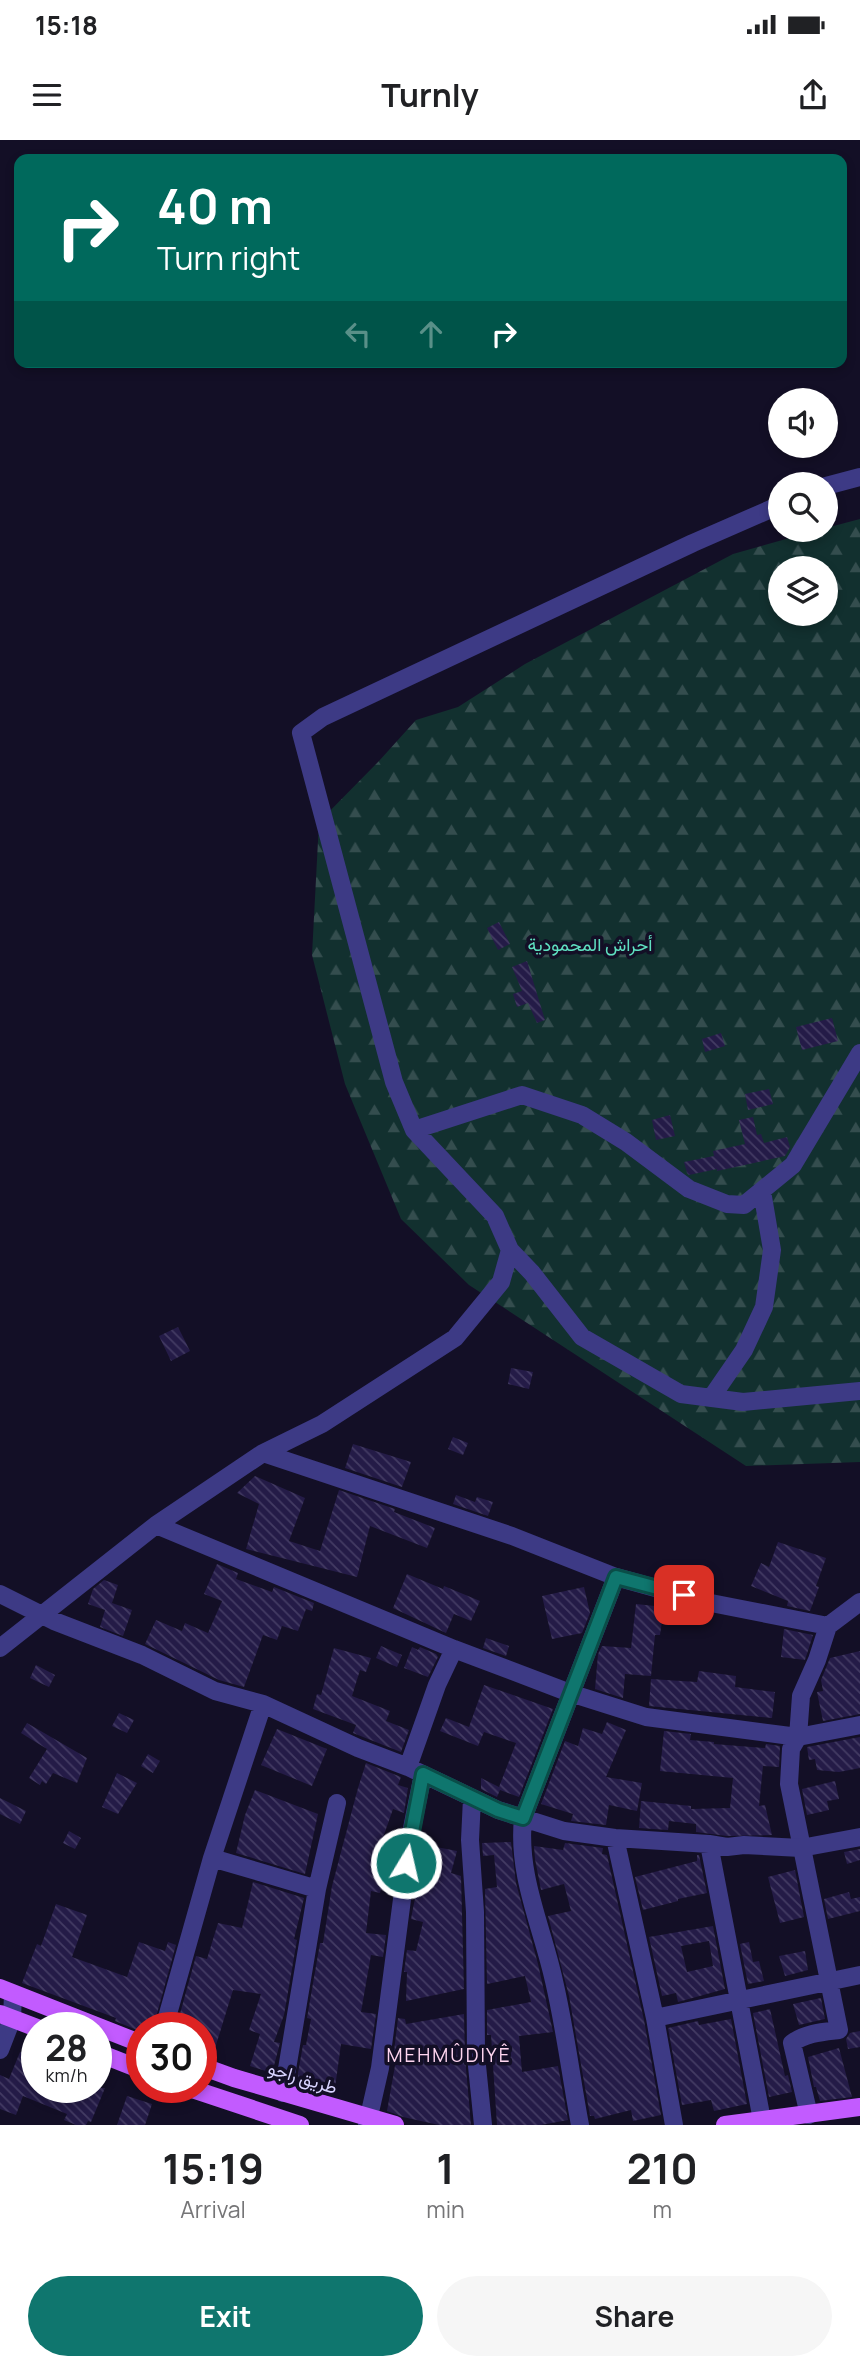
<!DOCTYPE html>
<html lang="en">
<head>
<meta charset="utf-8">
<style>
  :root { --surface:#fff; --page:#f6f6f6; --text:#202124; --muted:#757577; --accent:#0f766e }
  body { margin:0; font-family:Manrope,Vazirmatn,sans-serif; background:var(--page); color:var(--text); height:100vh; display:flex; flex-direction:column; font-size:26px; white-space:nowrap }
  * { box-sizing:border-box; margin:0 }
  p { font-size:23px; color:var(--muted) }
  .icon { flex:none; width:38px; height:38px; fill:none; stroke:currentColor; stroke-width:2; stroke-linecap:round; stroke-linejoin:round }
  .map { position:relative; height:1985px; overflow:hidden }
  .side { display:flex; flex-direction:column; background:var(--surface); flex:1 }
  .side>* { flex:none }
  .top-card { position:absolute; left:14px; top:14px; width:833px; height:214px; border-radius:14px; box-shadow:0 4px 10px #0003; background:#00695c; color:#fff; overflow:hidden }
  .fabs { position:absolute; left:768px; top:248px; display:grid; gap:14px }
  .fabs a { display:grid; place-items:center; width:70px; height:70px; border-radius:50%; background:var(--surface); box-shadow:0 4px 10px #0003; font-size:35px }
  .speed { position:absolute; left:21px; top:1872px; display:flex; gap:14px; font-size:35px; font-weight:700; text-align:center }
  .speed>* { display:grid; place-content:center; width:91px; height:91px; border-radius:50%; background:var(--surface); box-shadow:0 4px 10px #0003; line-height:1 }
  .speed small { font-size:18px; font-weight:400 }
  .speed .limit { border:10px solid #d22; background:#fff; color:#111 }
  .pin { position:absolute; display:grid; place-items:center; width:60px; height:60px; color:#fff; margin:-30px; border-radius:14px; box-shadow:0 4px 10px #0006 }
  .me { position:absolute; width:77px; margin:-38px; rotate:9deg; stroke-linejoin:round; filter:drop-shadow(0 0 5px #0008) }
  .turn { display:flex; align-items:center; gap:24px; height:147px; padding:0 28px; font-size:32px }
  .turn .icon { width:91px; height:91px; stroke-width:2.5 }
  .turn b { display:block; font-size:49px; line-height:60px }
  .lanes { display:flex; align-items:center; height:66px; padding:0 28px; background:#0003; justify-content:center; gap:35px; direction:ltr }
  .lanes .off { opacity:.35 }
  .eta { display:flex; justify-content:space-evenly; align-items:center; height:119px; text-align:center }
  .eta b { font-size:42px; font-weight:700; line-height:49px }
  .button { display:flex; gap:14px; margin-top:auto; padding:14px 28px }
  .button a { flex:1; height:80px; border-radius:42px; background:var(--accent); color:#fff; font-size:28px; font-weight:700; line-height:80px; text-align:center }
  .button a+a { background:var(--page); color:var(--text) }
  .status { display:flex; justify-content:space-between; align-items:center; height:49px; padding:0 35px; background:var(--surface); direction:ltr }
  .status svg { height:19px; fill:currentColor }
  header { display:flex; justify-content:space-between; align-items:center; height:91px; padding:0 28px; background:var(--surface); font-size:32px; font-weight:700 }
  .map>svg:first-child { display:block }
  .forest { fill:url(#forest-firs); fill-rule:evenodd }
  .building { fill:url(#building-back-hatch); fill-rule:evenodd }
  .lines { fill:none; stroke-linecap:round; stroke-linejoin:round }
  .minor { stroke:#3d3a85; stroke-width:18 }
  .major { stroke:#c25bff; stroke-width:18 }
  .route-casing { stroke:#0a4d48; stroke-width:18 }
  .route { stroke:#0f766e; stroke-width:12 }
  .labels { text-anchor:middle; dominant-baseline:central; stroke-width:7; stroke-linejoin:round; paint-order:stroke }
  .park-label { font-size:18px; fill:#5fe0c0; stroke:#130f26 }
  .street-label { font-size:18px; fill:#d9d4ff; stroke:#130f26 }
  .neighbourhood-label { font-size:19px; letter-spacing:2px; fill:#ffd6f0; stroke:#130f26 }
</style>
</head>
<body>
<div class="status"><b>15:18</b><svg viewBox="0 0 49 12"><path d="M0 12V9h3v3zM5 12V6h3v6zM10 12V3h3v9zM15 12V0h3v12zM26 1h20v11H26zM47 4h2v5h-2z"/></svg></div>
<header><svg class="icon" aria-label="menu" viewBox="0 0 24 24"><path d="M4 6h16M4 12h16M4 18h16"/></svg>Turnly<svg class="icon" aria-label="share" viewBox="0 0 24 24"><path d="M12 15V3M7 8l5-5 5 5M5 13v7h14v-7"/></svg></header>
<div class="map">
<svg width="860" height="1985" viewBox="0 0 860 1985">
  <defs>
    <pattern id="forest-firs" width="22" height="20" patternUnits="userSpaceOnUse" patternTransform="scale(1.75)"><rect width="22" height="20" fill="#12302f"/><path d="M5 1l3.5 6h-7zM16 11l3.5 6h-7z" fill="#344d4e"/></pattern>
    <pattern id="building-back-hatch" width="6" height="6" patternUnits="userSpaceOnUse" patternTransform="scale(1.75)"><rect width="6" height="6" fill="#241b47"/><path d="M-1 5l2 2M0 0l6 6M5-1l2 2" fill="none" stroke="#433b63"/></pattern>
  </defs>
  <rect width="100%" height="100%" fill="#130f26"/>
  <path class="forest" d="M860 379V1322L746 1326 469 1145 401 1079 345 944 312 815 319 682 379 621 416 580 458 567 525 524 733 414 818 390H826V388ZM780 429H826V474H780Z"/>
  <path class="building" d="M499 782 510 804 498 810 487 788Z
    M527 821 545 880 537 883 528 863 517 867 513 854 522 851 512 827Z
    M832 878 838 901 802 910 796 887Z
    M721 893 725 906 705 912 702 899Z
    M769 949 773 964 748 970 745 954Z
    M670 975 675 996 656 1000 652 980Z
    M753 977 757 995 761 994 764 1003 787 997 790 1007 785 1016 717 1031V1029L689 1035 687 1033 684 1022 714 1016 713 1011 745 1004 739 980Z
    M178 1187 190 1211 171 1221 159 1196Z
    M511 1228 533 1232 529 1249 508 1244Z
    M453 1297 468 1303 463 1315 448 1309Z
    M353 1304 411 1322 402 1347 345 1328Z
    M255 1336 305 1358 289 1401 320 1411 339 1350 395 1369 394 1372 435 1388 427 1408 370 1386 357 1437 246 1409 259 1364 237 1353Z
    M456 1355 475 1362 477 1357 493 1362 488 1376 453 1364Z
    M778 1402 826 1418 816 1446 819 1447 810 1471 787 1466 788 1461 751 1446 761 1423 769 1427Z
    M217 1424 238 1433 236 1439 272 1452 274 1447 314 1463 312 1471 306 1469 298 1491 282 1486 277 1500 263 1495 244 1547 219 1540 145 1504 156 1480 182 1491 185 1483 208 1493 222 1461 204 1454Z
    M407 1434 443 1449 444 1446 480 1461 471 1481 454 1474 446 1493 393 1468Z
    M104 1440 118 1445 112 1463 132 1470 123 1496 100 1487 105 1470 88 1464 93 1449Z
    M584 1447 590 1473 582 1493 552 1499 542 1456Z
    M636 1464 664 1467 660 1495H655L651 1536 625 1534 623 1558 595 1549 598 1514 602 1506 631 1508Z
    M784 1489 813 1495 805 1520 781 1517Z
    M486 1498 509 1506 506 1516 483 1508Z
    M381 1506 402 1515 397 1527 376 1518Z
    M412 1507 418 1510 420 1507 436 1514 438 1517 428 1537 404 1528Z
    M334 1508 371 1518 366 1532 360 1530 352 1556 390 1571 386 1581 409 1590 401 1612 353 1593 356 1585 313 1569 317 1554 321 1555Z
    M860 1511V1574L823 1581 817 1552 823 1551 821 1540 830 1518Z
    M36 1525 55 1535 49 1547 30 1538Z
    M699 1531 736 1536 735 1547 775 1552 772 1578 649 1566 651 1539 697 1542Z
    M484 1545 553 1569 519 1657 500 1650 497 1657 481 1649V1638L499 1647 516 1603 484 1592 478 1606 440 1591 446 1578 469 1587Z
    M119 1573 134 1580 127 1593 112 1586Z
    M607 1582 626 1590 606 1637 642 1643 637 1671 609 1665 606 1685 571 1681 573 1674 541 1664 565 1601 578 1606 583 1588 602 1594Z
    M27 1583 87 1618 77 1643 53 1633 46 1644 42 1641 40 1645 29 1638 47 1609 21 1593Z
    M277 1589 327 1609 312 1646 261 1625Z
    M664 1591 691 1594 690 1600 714 1602V1604L765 1608 766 1604 780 1606 779 1627 763 1626 759 1666 765 1665 772 1695 727 1696 696 1692V1684L669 1681 668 1690 639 1688 641 1661 691 1666V1669L730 1668 733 1638 660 1631Z
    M860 1597V1628L839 1632 817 1630 815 1619 809 1620 807 1607Z
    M148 1614 160 1621 153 1633 141 1626Z
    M366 1623 401 1637 398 1645 408 1648 404 1673 393 1669 378 1712 396 1716 394 1732 386 1729 380 1753 371 1751 366 1793 386 1795 383 1817 371 1815 361 1872 376 1874 371 1909 341 1904 334 1955 296 1944 303 1905H306L311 1879 307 1878 320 1803H323L332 1746 358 1648Z
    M117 1633 137 1643 118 1674 102 1667Z
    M835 1641 839 1659 827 1661 829 1670 807 1675 802 1649Z
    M255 1650 318 1674 305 1734 236 1713 245 1675Z
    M0 1658 26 1671 20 1684 0 1674Z
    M69 1691 81 1698 75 1709 63 1703Z
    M511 1702 516 1743 538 1824 553 1892 519 1896 522 1932 558 1926 568 1980 541 1985H497L491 1895H487V1870L531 1862 525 1836 487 1844 485 1749 497 1747 494 1715 483 1716 482 1703Z
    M565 1703 603 1708 602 1714 607 1715 644 1880 661 1975 633 1981 631 1970 595 1979 594 1976H590L569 1856 548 1776 571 1771 564 1744 541 1750 535 1719 534 1706 563 1710Z
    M421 1704 457 1711 451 1733 461 1736 464 1849 406 1861 407 1832H404L407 1810 416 1811 423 1782 411 1779 419 1737H416Z
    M860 1709V1720L847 1724 844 1712Z
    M697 1715H699L707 1753 678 1759V1761L643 1770 635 1737 697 1721Z
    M795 1730 804 1777 780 1783 768 1737Z
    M253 1742 304 1758 294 1799 297 1800 284 1875 274 1902 280 1903 272 1933 250 1926 260 1894 249 1890 261 1854 233 1850 212 1918 201 1915V1888H176L196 1816 207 1819 218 1783 242 1788Z
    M849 1752 851 1759 860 1757V1771L828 1779 824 1759Z
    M56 1764 87 1775 72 1817 127 1837 139 1802 165 1811 168 1802 176 1805 153 1888H142V1892L115 1881 116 1878 22 1843 37 1804 41 1806Z
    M713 1786 725 1849 678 1862 676 1853 662 1856 649 1797ZM709 1801 713 1826 687 1832 681 1806Z
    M749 1802 753 1822 759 1821 764 1841 748 1844 740 1804Z
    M805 1811 808 1830 785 1836 779 1816Z
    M821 1858 825 1879 799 1885 793 1864Z
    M770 1869 785 1936 788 1935 792 1952 769 1957 753 1873Z
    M464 1874 465 1917 471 1985H439L403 1977 387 1971 396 1920H393L398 1878 405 1879 406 1884Z
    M731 1879 747 1964 714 1971 711 1960 682 1965 668 1888 698 1881 699 1885Z
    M860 1891V1907L848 1909 846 1899 850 1893Z
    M839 1908 852 1957 820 1961 816 1947H814L808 1917Z
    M20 1912 37 1919V1948H105L91 1982 88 1981 86 1985H76L64 1980 67 1974 23 1956 16 1975 0 1969V1935L9 1939Z
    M127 1956 152 1964 145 1985H117Z"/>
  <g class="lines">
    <path class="minor" d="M826 346 860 337
      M414 990 522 955 582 975 626 1002 689 1049 727 1064 744 1065 793 1025 860 913
      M510 1110 532 1133 582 1197 681 1254 743 1262 860 1251
      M711 1258 744 1210 764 1167 772 1110 762 1051
      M263 1313 512 1396 616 1437 706 1462 828 1486 860 1462
      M156 1385 454 1509 570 1553 646 1577 798 1597 860 1585
      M0 1454 54 1481 142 1515 215 1551 263 1564 358 1608 408 1627 498 1670 564 1691 615 1698 709 1704 727 1707 744 1705 801 1708 860 1697
      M0 1508 156 1385 263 1313 322 1284 455 1198 501 1142 510 1110 495 1076 414 990 394 942 301 593 323 577 693 403 780 365
      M408 1627 437 1545 454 1509
      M472 1658 470 1700 475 1772 476 1916 483 1985
      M615 1698 655 1878 674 1985
      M709 1704 762 1980
      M212 1718 317 1749
      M655 1878 860 1835
      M164 1888 212 1718 263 1564
      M0 1910 12 1879 13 1854
      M283 1953 317 1749 337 1663
      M809 1975 792 1903C806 1893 822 1892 839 1890L789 1644 791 1609 798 1597 801 1556 817 1520 828 1486
      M367 1985 380 1928 410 1698 423 1634
      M580 1985C571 1937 565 1888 554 1841 542 1786 517 1736 523 1678L616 1437"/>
    <path class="major" d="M0 1848 142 1904
      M0 1874 37 1888
      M96 1912 142 1930
      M201 1926 234 1938 395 1985
      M189 1948 300 1985
      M725 1985 860 1967"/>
  </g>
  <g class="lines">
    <g class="route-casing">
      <path id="route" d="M406 1723 423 1634 498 1670 523 1678 616 1437 684 1455"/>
    </g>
    <use href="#route" class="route"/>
  </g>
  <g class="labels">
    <g class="park-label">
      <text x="590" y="804">أحراش المحمودية</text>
    </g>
    <g class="street-label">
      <text transform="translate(303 1937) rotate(17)">طريق راجو</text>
    </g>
    <g class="neighbourhood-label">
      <text x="449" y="1915">MEHMÛDIYÊ</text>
    </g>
  </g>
</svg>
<div class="fabs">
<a><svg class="icon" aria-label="sound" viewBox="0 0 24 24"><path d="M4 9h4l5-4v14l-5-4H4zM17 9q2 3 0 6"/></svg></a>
<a><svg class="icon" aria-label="search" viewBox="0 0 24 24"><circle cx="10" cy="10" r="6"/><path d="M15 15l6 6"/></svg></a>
<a><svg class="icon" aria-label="layers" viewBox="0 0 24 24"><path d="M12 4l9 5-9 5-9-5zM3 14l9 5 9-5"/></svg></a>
</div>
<div class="speed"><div>28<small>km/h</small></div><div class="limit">30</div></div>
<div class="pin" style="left:684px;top:1455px;background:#d93025"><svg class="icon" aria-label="arrive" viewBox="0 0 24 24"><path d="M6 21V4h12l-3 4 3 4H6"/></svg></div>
<svg class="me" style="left:406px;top:1723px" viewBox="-20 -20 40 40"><circle r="17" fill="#0f766e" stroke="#fff" stroke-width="3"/><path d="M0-11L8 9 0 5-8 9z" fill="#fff"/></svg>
<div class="top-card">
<div class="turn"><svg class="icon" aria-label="right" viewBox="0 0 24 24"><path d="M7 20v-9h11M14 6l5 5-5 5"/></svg><div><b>40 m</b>Turn right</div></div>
<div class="lanes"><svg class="icon off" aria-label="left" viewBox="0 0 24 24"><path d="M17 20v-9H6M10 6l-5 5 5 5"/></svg><svg class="icon off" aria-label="ahead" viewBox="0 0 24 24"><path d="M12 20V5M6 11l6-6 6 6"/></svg><svg class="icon" aria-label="right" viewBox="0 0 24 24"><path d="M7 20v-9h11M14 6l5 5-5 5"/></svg></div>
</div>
</div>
<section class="side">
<div class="eta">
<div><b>15:19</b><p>Arrival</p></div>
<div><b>1</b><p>min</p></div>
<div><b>210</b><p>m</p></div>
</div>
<div class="button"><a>Exit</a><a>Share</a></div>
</section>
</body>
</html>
